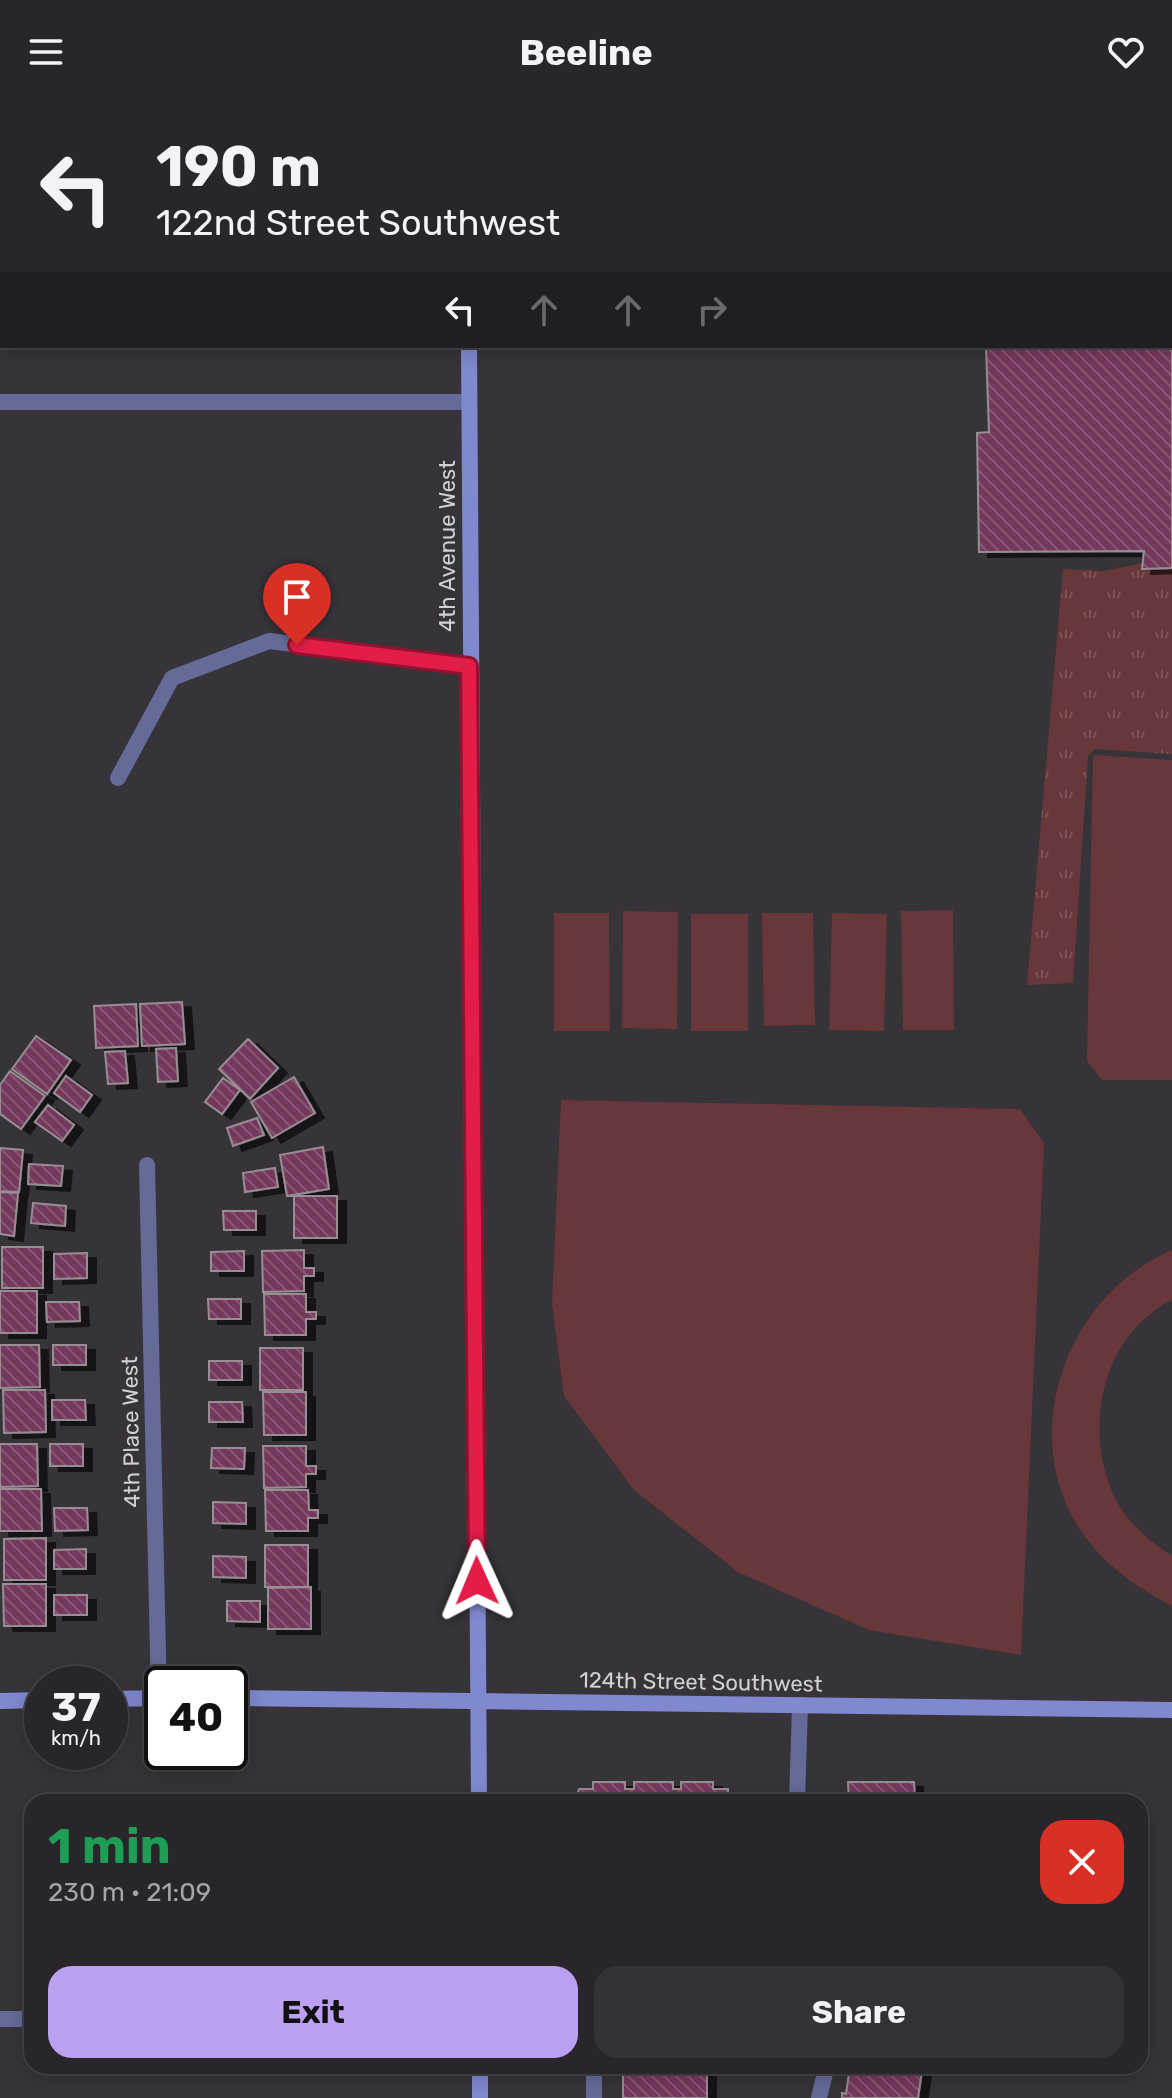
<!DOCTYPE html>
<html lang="en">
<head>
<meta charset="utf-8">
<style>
  :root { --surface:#28262b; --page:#343237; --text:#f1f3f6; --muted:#a5a5a9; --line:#444347; --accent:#bca0f2 }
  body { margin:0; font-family:Rubik,sans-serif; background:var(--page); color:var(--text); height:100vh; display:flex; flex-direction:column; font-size:30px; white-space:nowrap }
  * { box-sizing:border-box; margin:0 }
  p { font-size:26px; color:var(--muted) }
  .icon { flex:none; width:44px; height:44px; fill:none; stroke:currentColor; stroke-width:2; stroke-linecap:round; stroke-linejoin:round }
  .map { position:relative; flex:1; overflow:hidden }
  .drawer { position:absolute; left:24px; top:1690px; width:1124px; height:280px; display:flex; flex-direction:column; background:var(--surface); border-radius:24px; box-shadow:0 4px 20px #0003,0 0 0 2px var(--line) }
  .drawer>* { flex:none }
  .banner { position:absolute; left:0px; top:0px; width:1172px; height:244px; box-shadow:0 4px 20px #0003,0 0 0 2px var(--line); background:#28262b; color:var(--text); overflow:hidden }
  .speed { position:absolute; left:24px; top:1562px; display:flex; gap:16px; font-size:40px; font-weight:700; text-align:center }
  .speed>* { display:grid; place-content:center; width:104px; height:104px; border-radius:50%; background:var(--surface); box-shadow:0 4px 20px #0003,0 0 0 2px var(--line); line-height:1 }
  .speed small { font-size:20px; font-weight:400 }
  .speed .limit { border:4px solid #111; border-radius:12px; background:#fff; color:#111 }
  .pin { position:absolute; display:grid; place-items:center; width:68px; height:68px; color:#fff; margin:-82px -34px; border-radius:50% 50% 50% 0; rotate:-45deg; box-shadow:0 0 8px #0007 }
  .pin .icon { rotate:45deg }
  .me { position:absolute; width:88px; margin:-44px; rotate:359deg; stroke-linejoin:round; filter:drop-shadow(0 0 6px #0008) }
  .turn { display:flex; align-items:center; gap:28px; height:168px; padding:0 24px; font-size:36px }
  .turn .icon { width:104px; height:104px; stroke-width:2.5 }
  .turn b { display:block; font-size:56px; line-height:68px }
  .lanes { display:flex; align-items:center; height:76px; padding:0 24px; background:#0003; justify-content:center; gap:40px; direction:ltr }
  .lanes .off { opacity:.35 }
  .round { display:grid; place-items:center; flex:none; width:84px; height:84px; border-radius:24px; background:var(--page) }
  .headline { display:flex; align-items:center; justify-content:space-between; height:136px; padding:0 24px }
  h1 { font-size:48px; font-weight:700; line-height:60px; color:#1e9e55 }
  .primary-button { display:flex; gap:16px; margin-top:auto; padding:16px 24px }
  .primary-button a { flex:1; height:92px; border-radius:24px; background:var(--accent); color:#111; font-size:32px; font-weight:700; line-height:92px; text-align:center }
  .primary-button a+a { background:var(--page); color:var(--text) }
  header { display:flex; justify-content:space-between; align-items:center; height:104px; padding:0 24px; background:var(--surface); font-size:36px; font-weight:700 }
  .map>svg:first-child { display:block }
  .green { fill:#683739 }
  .park { fill:url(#park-tufts) }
  .building { fill:url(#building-back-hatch); stroke:#968e92; stroke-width:2; filter:url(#shadow) }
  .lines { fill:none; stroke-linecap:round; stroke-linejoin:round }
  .lane { stroke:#656b98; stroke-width:16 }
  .street { stroke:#656b98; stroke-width:16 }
  .secondary { stroke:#8089d0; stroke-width:16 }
  .route-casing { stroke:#92132f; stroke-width:20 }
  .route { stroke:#e11d48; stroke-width:14 }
  .labels { text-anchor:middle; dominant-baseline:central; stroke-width:6; stroke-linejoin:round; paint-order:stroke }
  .street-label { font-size:22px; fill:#d2d0d4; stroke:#363339 }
</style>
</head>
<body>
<header><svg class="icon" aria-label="menu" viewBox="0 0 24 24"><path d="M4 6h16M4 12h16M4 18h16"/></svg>Beeline<svg class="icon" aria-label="heart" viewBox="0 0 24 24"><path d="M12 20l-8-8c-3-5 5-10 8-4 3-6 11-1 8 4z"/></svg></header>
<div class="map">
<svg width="1172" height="1994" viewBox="0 0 1172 1994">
  <defs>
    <pattern id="park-tufts" width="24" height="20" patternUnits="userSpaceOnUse" patternTransform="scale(2)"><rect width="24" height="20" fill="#683739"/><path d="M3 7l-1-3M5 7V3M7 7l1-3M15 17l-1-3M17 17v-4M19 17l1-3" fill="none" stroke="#7d5355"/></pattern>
    <pattern id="building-back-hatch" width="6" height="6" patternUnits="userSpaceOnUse" patternTransform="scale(2)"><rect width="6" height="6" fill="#75395d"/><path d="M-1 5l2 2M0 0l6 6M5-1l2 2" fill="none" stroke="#885573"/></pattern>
    <filter id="shadow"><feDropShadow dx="9" dy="5" stdDeviation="0" flood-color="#0009"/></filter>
  </defs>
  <rect width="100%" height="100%" fill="#363339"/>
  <path class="green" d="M1093 651 1172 656V976H1102L1087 957Z
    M953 806 954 926H903L901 807Z
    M623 807 678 808 677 925 622 924Z
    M554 809H609L610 927H554Z
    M762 809H813L815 921 764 922Z
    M832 809 887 810 884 927 829 926Z
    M691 810H748V927H691Z
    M561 996 1020 1005 1044 1039 1021 1551 869 1526 738 1468 634 1386 564 1292 552 1200Z
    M1172 1146V1196C1100 1232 1082 1328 1116 1396 1128 1420 1151 1438 1172 1452V1502C1142 1486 1116 1469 1094 1444 1010 1348 1060 1193 1172 1146Z"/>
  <path class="park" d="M1172 453V650L1095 645 1088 652 1073 879 1027 881 1063 465 1104 467Z"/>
  <path class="building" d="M1080 0H1172V464L1142 465 1144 447 979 448 977 329 989 328 986 242H1170V2Z
    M182 898 185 940 142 942 140 900Z
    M136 900 138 942 96 944 94 902Z
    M36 932 71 956 47 990 12 965Z
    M248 935 278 964 250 995 219 965Z
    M176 944 178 977 158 978 156 945Z
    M125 947 128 979 108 980 105 948Z
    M10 967 45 992 21 1025 0 1010V981Z
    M66 972 92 991 80 1008 54 989Z
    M294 973 315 1009 272 1034 251 998Z
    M223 974 240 986 222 1010 205 998Z
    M48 1001 74 1021 62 1037 35 1018Z
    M257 1014 264 1031 233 1042 227 1024Z
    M323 1043 329 1085 287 1092 280 1051Z
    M0 1044 23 1046 19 1088 0 1087Z
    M29 1060 63 1062 61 1082 28 1080Z
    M275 1064 278 1083 245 1088 243 1069Z
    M0 1088 18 1089 14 1132 0 1130Z
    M294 1092H337V1134H294Z
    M33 1099 66 1102 65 1122 31 1119Z
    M223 1107H256V1126H224Z
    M2 1143H43V1184H2Z
    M304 1146V1164H314V1172H304V1187L263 1188 262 1147Z
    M244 1147V1167H211V1148Z
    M87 1149V1174L54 1175V1150Z
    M0 1187H37V1229H0Z
    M264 1190H306V1208H316V1215H306V1231H265Z
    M208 1195H241V1215H209Z
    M46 1198H79L80 1217 47 1218Z
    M0 1241H39L40 1283 0 1284Z
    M53 1241H86V1261H53Z
    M260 1244H303V1286H260Z
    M209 1257H242V1276H209Z
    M3 1286H45L46 1328 4 1329Z
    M263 1288H306V1331H264Z
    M52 1296H85L86 1316H52Z
    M209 1298H242L243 1318H209Z
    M0 1340H37L38 1382 0 1383Z
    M50 1340H83V1362H50Z
    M263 1342H306V1362H316V1370H306V1383L264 1384Z
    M212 1344H245L244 1365 211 1364Z
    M0 1385H41L42 1427H0Z
    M265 1386H308L309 1406H318V1414H308V1427H266Z
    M213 1398 246 1399V1420L213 1419Z
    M54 1404H87L88 1426 55 1427Z
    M46 1434V1476H4V1435Z
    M265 1441H308V1483H265Z
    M86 1445V1465H54V1446Z
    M213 1452 246 1453V1474L213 1473Z
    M3 1480H46V1522H4Z
    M311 1483V1525H268V1484Z
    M54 1491H87V1511H54Z
    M227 1497H260V1518L227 1517Z
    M593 1678H625V1685H634V1678H673V1685H681V1678H713V1685H728V1698H575L579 1685H593Z
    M848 1678H914L915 1696 920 1698H849Z
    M623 1962H707V1994H623Z
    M850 1962 922 1967 918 1994H842V1989L846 1990Z"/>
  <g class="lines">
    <path class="lane" d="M170 0 173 2
      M819 1994 826 1965"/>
    <path class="street" d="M0 298H469
      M118 674 172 574 269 537 469 562
      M147 1061 159 1594
      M797 1698 800 1601
      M0 1915H32
      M594 1962V1994"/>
    <path class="secondary" d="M468 0V2
      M469 242 479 1698
      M230 1594 1172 1606
      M110 1595 162 1594
      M0 1597 42 1596
      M480 1962V1994"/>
  </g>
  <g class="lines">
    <g class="route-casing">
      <path id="route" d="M297 541 469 562 477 1477"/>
    </g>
    <use href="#route" class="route"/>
  </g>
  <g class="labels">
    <g class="street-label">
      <text transform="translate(447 442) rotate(-90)">4th Avenue West</text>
      <text transform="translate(131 1328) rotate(-91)">4th Place West</text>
      <text transform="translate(701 1578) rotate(1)">124th Street Southwest</text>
    </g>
  </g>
</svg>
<div class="speed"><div>37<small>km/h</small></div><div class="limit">40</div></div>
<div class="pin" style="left:297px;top:541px;background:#d93025"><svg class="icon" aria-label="arrive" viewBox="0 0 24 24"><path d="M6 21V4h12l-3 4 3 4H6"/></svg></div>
<svg class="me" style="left:477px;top:1477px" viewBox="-20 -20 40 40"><path d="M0-17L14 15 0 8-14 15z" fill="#e11d48" stroke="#fff" stroke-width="4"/></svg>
<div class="banner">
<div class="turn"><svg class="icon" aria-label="left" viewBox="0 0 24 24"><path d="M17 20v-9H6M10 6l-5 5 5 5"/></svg><div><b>190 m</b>122nd Street Southwest</div></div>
<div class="lanes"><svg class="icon" aria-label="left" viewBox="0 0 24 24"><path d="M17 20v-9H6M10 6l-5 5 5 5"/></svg><svg class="icon off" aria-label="ahead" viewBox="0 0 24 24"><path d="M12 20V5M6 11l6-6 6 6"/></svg><svg class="icon off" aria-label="ahead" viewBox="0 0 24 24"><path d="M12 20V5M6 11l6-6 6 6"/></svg><svg class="icon off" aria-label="right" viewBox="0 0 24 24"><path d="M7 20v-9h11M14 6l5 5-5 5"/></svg></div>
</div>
<section class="drawer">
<div class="headline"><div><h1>1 min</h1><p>230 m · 21:09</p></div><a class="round" style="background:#d93025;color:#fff"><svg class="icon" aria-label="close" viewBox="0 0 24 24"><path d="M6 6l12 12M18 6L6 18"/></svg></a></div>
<div class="primary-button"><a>Exit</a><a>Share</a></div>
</section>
</div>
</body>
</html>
